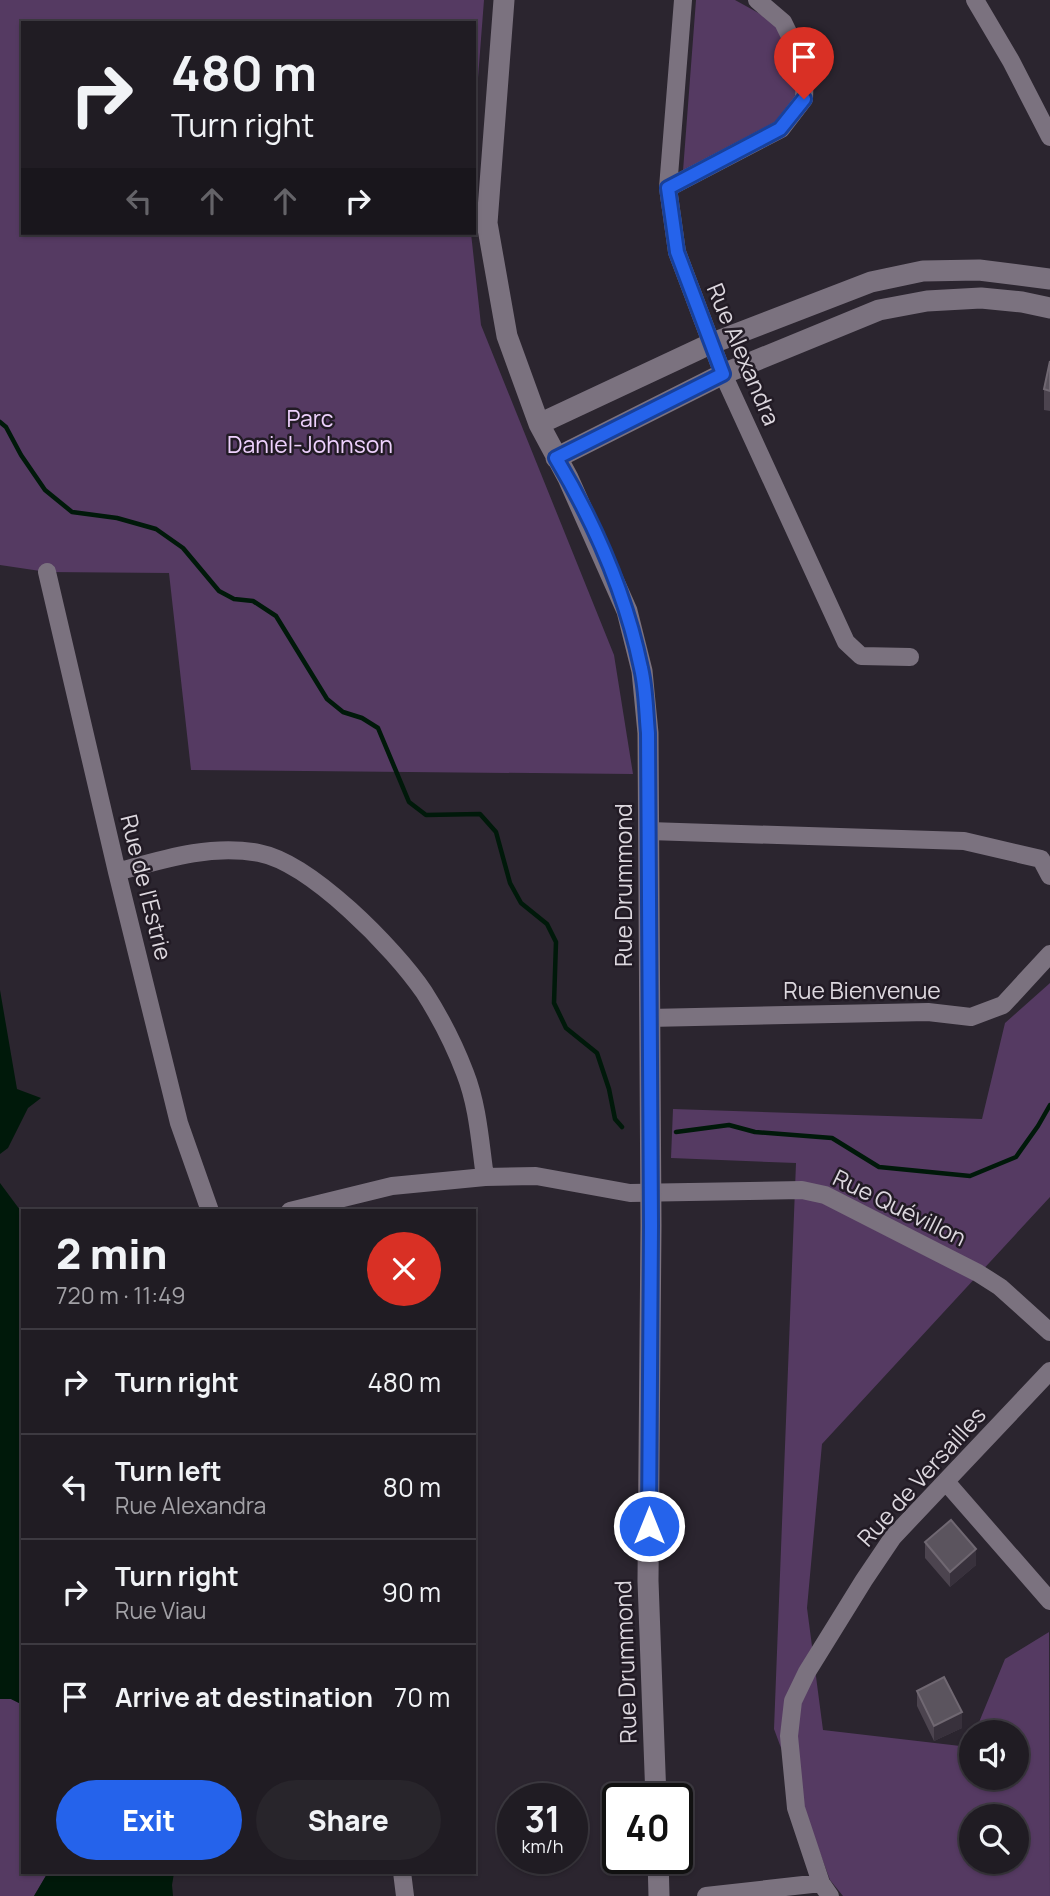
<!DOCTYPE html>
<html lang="en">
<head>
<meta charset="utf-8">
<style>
  :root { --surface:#201c23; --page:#28252b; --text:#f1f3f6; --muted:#a2a1a6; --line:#3d3a41; --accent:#2563eb }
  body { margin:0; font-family:Manrope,sans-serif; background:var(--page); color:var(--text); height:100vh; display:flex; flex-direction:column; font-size:26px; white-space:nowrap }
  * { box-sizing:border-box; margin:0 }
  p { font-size:23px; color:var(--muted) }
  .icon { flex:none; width:38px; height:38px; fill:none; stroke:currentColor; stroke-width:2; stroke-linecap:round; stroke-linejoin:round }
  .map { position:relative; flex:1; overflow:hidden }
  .drawer { position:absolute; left:21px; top:1209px; width:455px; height:665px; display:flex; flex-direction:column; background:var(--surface); border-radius:0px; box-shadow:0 2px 5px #0004,0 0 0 2px var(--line) }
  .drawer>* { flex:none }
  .banner { position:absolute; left:21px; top:21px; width:455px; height:214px; border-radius:0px; box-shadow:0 2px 5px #0004,0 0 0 2px var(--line); background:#201c23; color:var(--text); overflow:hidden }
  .buttons { position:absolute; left:959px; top:1720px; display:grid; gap:14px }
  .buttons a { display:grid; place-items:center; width:70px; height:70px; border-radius:50%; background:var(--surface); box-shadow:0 2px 5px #0004,0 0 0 2px var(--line); font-size:35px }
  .speed { position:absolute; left:497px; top:1783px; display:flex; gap:14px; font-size:35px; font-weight:700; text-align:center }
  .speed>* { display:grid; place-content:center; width:91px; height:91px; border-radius:50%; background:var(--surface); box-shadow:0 2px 5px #0004,0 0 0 2px var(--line); line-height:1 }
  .speed small { font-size:18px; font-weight:400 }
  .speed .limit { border:4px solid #111; border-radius:10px; background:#fff; color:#111 }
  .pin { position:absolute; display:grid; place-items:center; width:60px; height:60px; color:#fff; margin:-72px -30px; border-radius:50% 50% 50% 0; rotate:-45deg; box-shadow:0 0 7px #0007 }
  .pin .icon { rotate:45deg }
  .me { position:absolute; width:77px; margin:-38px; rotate:0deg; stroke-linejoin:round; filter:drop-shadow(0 0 5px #0008) }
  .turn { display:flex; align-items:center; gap:24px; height:147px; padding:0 35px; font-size:32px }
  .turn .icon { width:91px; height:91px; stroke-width:2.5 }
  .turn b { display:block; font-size:49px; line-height:60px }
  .lanes { display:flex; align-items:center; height:66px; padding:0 35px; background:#0003; justify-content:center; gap:35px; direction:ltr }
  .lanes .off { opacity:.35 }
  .round { display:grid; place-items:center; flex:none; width:74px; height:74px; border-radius:37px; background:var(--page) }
  .overview { display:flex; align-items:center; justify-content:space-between; height:119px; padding:0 35px }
  h1 { font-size:42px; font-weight:800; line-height:52px }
  .primary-button { display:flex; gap:14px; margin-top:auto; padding:14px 35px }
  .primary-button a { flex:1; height:80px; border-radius:42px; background:var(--accent); color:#fff; font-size:28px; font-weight:800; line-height:80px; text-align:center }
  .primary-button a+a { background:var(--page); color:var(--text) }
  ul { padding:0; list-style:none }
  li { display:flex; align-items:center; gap:21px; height:105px; padding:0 35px; border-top:2px solid var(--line) }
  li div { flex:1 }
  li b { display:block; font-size:26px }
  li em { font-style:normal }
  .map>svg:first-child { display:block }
  .green { fill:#553a62; fill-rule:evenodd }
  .water { fill:#00190a }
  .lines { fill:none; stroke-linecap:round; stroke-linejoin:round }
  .stream { stroke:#00190a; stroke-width:4.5 }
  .minor { stroke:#7b727f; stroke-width:18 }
  .tertiary { stroke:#7b727f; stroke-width:21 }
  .wall { fill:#4c444f }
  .shaded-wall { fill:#38313c }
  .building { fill:#5b545e; stroke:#706872; stroke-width:2 }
  .route-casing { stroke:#184099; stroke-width:18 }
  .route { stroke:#2563eb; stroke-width:12 }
  .labels { text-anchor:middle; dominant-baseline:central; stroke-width:5; stroke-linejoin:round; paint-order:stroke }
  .street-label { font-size:23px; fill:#dcd7de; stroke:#221b25 }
  .park-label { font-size:23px; fill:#eed1fd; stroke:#221b25 }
</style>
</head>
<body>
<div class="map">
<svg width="1050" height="1896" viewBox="0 0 1050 1896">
  <rect width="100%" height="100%" fill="#2b252f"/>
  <path class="green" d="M0 0H484L474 130V23H23V233H471L481 325 614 655 633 774 191 770 169 573 47 572 0 565Z
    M696 0H735L775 22 802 58 809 105 682 184Z
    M1050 983V1197L822 1444 807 1608 823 1730 969 1747 971 1743V1778H1017V1732H975L1005 1659 1049 1632 1050 1896H843L830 1880 774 1729 796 1163 671 1158 673 1109 982 1119 1005 1023ZM971 1816H1017V1862H971Z
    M0 1699H11L23 1705V1872L48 1873 34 1896H0Z"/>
  <path class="water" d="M0 990 17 1089 41 1098 28 1108 8 1148 0 1154Z
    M0 1183 23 1214V1705L11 1699H0Z
    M48 1872 174 1873 172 1885 173 1896H34Z"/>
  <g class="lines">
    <path class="stream" d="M0 422 6 427 21 455 45 490 72 512 117 518 156 529 183 548 219 591 234 599 253 601 276 616 327 699 343 712 362 718 378 728 409 802 426 815 480 814 496 832 510 883 521 903 547 924 556 942 554 1003 566 1028 597 1053 609 1089 615 1119 622 1127
      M676 1132 729 1125 755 1132 832 1138 879 1167 970 1176 1016 1157 1038 1126 1050 1105"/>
    <path class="minor" d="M683 0 668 188 677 252 723 374 846 642 861 656 910 657
      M975 0 1011 61 1050 137
      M668 188 781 129 804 99 805 67 783 22 757 0
      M47 572 117 872 179 1123 210 1211
      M649 831 964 841 1041 859 1050 876
      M117 872C164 859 210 844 259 853 311 863 394 948 424 992 440 1017 454 1044 465 1073 478 1106 480 1142 485 1177
      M649 1018 928 1012 971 1017 1003 1005 1050 954
      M290 1211 392 1186 485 1177 536 1176 630 1193 802 1190 825 1195 978 1273 1000 1287 1050 1332
      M947 1483 1050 1601
      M402 1872 405 1896
      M706 1896 821 1883
      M830 1896 821 1883 796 1808 789 1736 793 1701 807 1672 864 1580 893 1537 1050 1371"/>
    <path class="tertiary" d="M504 0 487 223 507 336 539 424 568 478 627 611 642 671 648 733 651 1225 648 1581 656 1799
      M539 424 710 344 871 282 923 271 979 270 1050 279
      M556 458 723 374 879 310 927 301 981 298 1022 302 1050 308
      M658 1858 659 1896"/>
  </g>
  <path class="wall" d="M1050 361V411L1044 410V389Z
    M925 1542 976 1565 950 1587 925 1558Z
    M917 1691 962 1728 934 1741 917 1706Z"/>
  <path class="shaded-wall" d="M976 1549V1565L950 1587V1572Z
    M962 1712V1728L934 1741V1726Z"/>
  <path class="building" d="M1050 361V391L1044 389Z
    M951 1520 976 1549 950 1572 925 1542Z
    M944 1677 962 1712 934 1726 917 1691Z"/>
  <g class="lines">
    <g class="route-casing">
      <path id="route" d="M649 1526 651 1225 648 733C646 712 646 689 641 668 626 595 594 522 556 458L723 374 677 252 668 188 780 129 804 99"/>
    </g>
    <use href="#route" class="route"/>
  </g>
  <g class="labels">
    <g class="street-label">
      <text transform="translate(744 354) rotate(67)">Rue Alexandra</text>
      <text transform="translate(623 885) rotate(-90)">Rue Drummond</text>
      <text transform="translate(147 887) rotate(76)">Rue de l'Estrie</text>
      <text x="862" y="990">Rue Bienvenue</text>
      <text transform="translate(900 1207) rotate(26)">Rue Quévillon</text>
      <text transform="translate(921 1476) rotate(-48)">Rue de Versailles</text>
      <text transform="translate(625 1662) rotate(-92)">Rue Drummond</text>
    </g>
    <g class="park-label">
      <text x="310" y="418">Parc<tspan x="310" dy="26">Daniel-Johnson</tspan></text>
    </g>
  </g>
</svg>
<div class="buttons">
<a><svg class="icon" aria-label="sound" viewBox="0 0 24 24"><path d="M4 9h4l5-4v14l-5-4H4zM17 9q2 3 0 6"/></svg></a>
<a><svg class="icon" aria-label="search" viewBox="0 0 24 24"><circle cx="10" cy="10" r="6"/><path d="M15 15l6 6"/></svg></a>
</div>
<div class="speed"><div>31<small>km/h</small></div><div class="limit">40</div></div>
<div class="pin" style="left:804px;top:99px;background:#d93025"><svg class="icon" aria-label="arrive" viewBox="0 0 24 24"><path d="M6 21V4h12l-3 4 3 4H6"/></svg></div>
<svg class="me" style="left:649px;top:1526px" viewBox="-20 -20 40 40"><circle r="17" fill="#2563eb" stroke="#fff" stroke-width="3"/><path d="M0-11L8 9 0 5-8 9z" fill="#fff"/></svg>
<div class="banner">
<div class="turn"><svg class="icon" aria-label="right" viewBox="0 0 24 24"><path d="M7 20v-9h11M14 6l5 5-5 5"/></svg><div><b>480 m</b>Turn right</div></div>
<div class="lanes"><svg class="icon off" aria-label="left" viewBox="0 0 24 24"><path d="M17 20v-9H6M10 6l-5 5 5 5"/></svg><svg class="icon off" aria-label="ahead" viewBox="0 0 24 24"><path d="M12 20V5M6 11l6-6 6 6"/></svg><svg class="icon off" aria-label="ahead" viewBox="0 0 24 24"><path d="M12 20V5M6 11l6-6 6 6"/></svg><svg class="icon" aria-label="right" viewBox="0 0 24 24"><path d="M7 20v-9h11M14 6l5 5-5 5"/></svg></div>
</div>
<section class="drawer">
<div class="overview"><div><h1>2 min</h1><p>720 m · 11:49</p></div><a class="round" style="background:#d93025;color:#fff"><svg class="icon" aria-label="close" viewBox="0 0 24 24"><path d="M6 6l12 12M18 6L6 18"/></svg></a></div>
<ul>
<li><svg class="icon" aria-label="right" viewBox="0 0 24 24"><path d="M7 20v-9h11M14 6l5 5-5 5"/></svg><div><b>Turn right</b></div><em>480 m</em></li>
<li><svg class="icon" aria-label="left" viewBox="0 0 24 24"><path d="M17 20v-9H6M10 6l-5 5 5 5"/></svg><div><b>Turn left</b><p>Rue Alexandra</p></div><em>80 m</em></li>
<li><svg class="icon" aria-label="right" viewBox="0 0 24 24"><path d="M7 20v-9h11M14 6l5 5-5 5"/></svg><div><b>Turn right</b><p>Rue Viau</p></div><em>90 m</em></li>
<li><svg class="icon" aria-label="arrive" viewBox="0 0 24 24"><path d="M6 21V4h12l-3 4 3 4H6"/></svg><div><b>Arrive at destination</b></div><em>70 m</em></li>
</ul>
<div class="primary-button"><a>Exit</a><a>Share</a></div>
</section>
</div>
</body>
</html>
